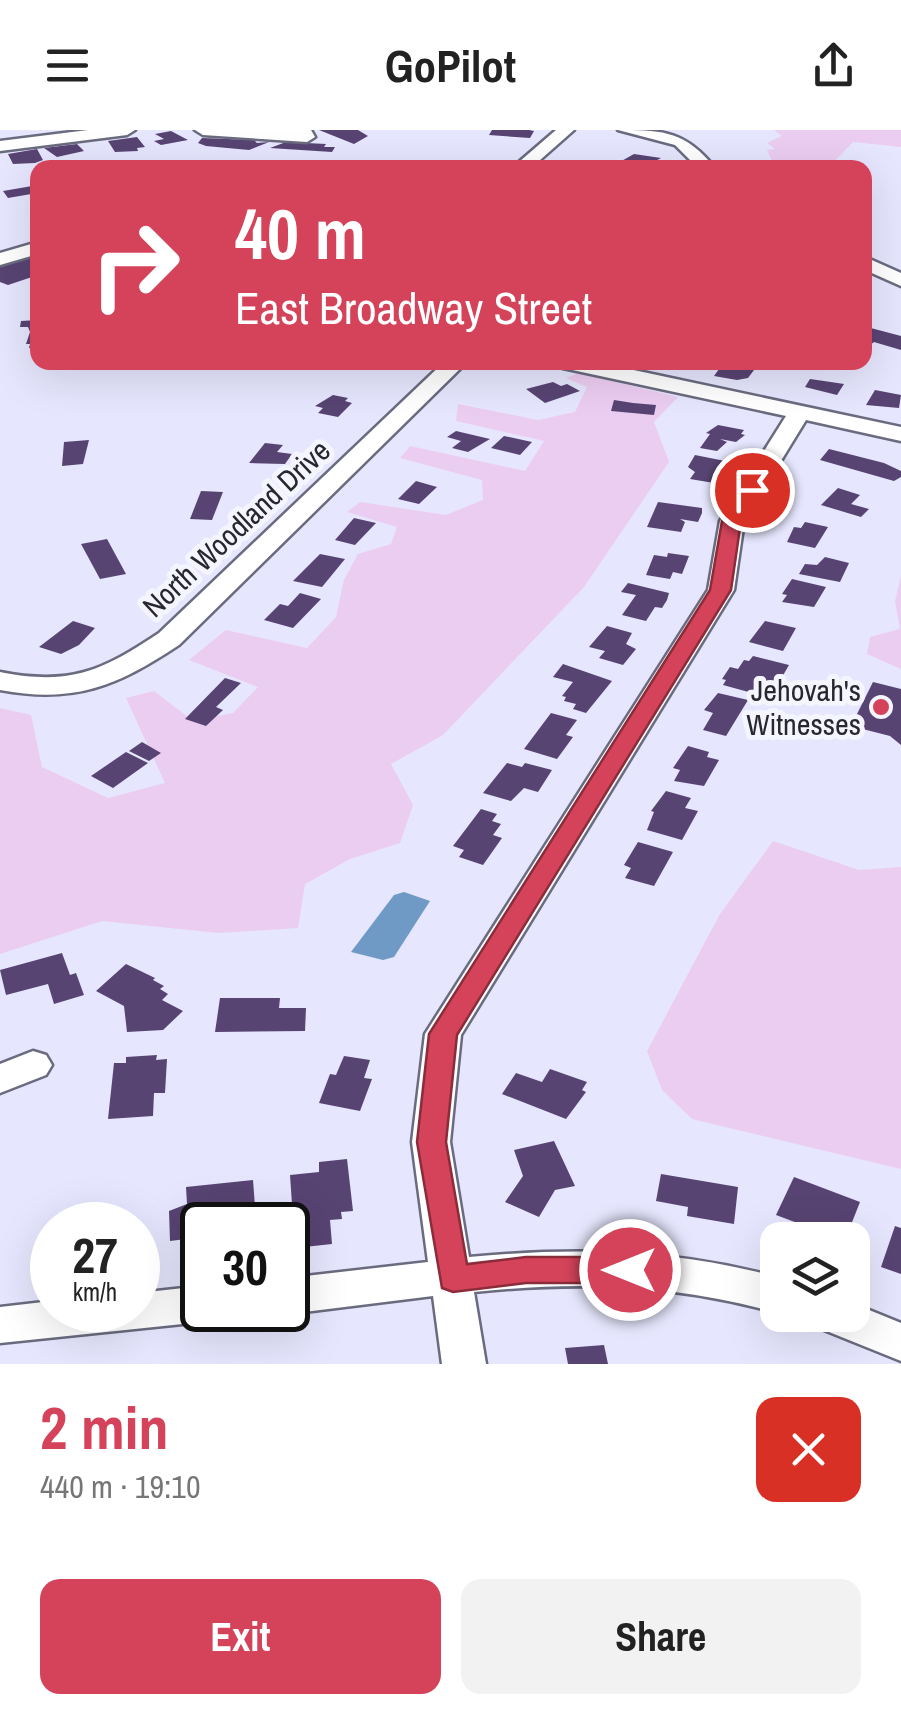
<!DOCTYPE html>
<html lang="en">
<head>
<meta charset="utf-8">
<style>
  :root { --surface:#fff; --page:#f2f2f2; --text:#222; --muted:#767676; --accent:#d4435a }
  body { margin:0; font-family:"Archivo Narrow",sans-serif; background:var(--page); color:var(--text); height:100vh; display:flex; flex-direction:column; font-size:38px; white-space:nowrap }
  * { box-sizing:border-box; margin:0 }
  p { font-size:32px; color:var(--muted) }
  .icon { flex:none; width:55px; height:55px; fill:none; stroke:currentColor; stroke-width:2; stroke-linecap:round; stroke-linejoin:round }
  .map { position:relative; height:1234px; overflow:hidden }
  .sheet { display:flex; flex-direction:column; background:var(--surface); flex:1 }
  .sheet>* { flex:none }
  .banner { position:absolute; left:30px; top:30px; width:842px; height:210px; border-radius:20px; box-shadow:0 10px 40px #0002; background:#d4435a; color:#fff; overflow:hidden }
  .fabs { position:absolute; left:760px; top:1092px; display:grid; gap:20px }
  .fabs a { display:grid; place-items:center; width:110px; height:110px; border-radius:20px; background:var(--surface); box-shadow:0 10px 40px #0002; font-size:50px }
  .speed { position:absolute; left:30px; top:1072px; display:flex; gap:20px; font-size:50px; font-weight:700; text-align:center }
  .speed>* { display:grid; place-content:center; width:130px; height:130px; border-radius:50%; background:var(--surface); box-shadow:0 10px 40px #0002; line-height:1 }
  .speed small { font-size:25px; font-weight:400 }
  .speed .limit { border:5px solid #111; border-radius:15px; background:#fff; color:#111 }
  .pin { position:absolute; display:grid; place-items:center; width:85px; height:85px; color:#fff; margin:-42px; border:5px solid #fff; border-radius:50%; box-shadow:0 2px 10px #0007 }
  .me { position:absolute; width:110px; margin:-55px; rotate:270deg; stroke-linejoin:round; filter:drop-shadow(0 0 8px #0008) }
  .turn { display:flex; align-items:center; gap:35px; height:210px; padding:0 40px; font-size:45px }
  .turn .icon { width:130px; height:130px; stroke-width:2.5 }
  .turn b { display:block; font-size:70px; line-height:85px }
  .round { display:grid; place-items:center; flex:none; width:105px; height:105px; border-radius:20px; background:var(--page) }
  .summary { display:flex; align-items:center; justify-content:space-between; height:170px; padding:0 40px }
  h1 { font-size:60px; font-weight:800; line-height:75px; color:var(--accent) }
  .cta { display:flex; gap:20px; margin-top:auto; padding:20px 40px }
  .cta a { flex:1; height:115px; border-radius:20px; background:var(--accent); color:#fff; font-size:40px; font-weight:800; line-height:115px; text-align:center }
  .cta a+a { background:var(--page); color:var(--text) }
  header { display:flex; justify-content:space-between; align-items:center; height:130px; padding:0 40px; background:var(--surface); font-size:45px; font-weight:800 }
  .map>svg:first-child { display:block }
  .green { fill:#eccdf2 }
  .water { fill:#6f9ac5 }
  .building { fill:#584473 }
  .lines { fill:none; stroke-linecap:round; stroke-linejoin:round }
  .minor-casing { stroke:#6b6b80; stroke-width:5 }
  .minor { fill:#fff; fill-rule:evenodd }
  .route { fill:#d4435a; stroke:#8a2c3a; stroke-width:2.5 }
  .poi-dot { fill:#d4435a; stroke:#f5f5ff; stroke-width:4 }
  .labels { text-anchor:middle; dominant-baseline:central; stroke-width:10; stroke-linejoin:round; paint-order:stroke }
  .street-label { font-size:30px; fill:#27272f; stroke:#f5f5ff }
  .poi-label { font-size:30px; fill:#27272f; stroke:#f5f5ff; text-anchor:end }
</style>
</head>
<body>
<header><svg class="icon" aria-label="menu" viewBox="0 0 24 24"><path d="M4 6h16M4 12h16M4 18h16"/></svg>GoPilot<svg class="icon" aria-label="share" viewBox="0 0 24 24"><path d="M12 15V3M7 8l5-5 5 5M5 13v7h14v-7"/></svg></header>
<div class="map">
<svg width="901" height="1234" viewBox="0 0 901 1234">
  <rect width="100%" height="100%" fill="#e6e6fe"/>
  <path class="green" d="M774 0H901V17L853 12 831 35 795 37 772 31 767 20 775 19 767 13 782 6Z
    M578 243 678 267 654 292 669 332 584 457 443 605 391 634 413 675 400 713 350 729 305 754 298 798 218 803 102 791 0 824V578L31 585 42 637 108 668 165 653 126 568 154 561 193 591 233 583 258 557 189 530 226 500 307 518 336 487 344 450 358 424 391 414 397 397 347 382 360 372 446 385 483 370 482 350 400 328 410 316 525 341 544 311 456 291 458 274 538 290 575 282 587 257 566 248Z
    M901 446V539L867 524 870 507 900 499 895 471Z
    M773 711 859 740 901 737V1039L692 989 662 960 647 921 720 784Z"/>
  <path class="water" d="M404 762 430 771 394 827 383 830 351 822 394 765Z"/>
  <path class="building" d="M319 0H358L368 6 354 14Z
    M492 0H529L534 1 530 8 489 5Z
    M171 1 188 10 161 15 154 11 164 9 155 4Z
    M137 7 145 17 137 18 138 21 115 22 108 11Z
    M202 8 254 10 257 13 269 12 249 20 206 16 198 13Z
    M286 12 326 14 324 17H335L332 22 270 18Z
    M77 14 84 21 57 27 44 18Z
    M37 19 43 30 35 33 13 34 8 24Z
    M634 24 661 28 645 37 618 33Z
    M38 55 37 63 8 68 3 61Z
    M25 128H38V145L8 155 0 152V137Z
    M38 190V218H29L30 214H26L30 202 28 197H20L21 191Z
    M867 197 901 206V220L874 212 865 219Z
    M693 232H739L736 236 754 240 748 248 737 250 714 246 719 239Z
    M810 249 824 251 844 254 837 265 805 257Z
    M553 252 561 256 567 254 580 261 545 273 526 259Z
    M875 260 901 265 899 278 866 275Z
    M333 265 348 268 345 271 352 273 338 287 318 283 323 278 315 276Z
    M614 270 633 273 656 275 654 285 611 281Z
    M718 295 744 300 741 304 745 305 736 312 720 309 727 312 717 321 700 318 710 304 706 303Z
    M456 301 490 309 468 322 452 318 461 311 447 307Z
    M504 306 532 312 520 325 491 318Z
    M89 310 83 334 62 336 64 312Z
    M265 313 283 315 277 322 292 324 285 334 249 333Z
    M829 319 884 333 901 341V347L894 351 820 330Z
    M695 325 725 331 714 353 690 349 695 342 688 337Z
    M416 351 437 357 419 374 398 369Z
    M838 358 860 365 851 374 869 379 861 387 821 375Z
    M201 361 223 362 212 390 190 389Z
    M658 372 702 378V383L698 392 680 389 685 392 681 402 647 397Z
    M354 388 376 393 355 415 335 410Z
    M805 392 828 397 815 418 787 412 794 397 801 398Z
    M107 409 126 444 100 449 81 414Z
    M668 423 689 426 682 444 673 442 670 449 646 445 654 425 667 427Z
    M320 424 345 429 322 457 293 451Z
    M825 427 849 433 840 452 799 444 805 434 817 435Z
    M792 449 826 457 814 477 782 472 787 465 782 464Z
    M628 453 669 463 667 470 662 478 655 477 646 491 622 485 636 465 621 462Z
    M300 463 321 469 293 498 264 490 280 474 288 476Z
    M73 491 95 498 79 515 61 524 39 517Z
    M765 491 796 498 783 521 749 512Z
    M607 496 632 503 626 514 636 519 623 535 599 528 605 521 589 517Z
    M753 526 789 535 770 568 723 555 726 550 722 549 730 537 738 539 744 530 749 531Z
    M563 534 612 551 586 583 573 579 576 574 564 571 566 567 562 566 573 552 553 547Z
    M225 548 241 553 216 577 223 580 206 596 185 589Z
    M873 552 901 559V615L890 606 851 596Z
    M718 563 748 570 726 606 703 600 713 583 704 580Z
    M551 583 577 590 566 605 573 607 557 629 524 619Z
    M142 612 161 623 149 631 129 621Z
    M688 616 709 622 707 627 719 630 704 656 674 651 680 640 673 638Z
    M126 622 148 633 113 658 91 646Z
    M507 633 522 637 525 633 552 640 538 662 524 658 511 671 483 663Z
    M666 661 691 668 685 678 698 681 682 710 647 700 654 682 651 681Z
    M481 679 497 684 492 691 501 694 493 705 502 708 483 735 459 727 464 720 453 716Z
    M638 712 673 722 654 756 625 748 631 738 624 735Z
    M62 823 70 845 76 843 84 865 54 874 48 854 6 865 0 840Z
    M126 834 155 848 153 850 164 856 160 859 168 864 162 870 183 881 163 900 127 902 124 876 96 861Z
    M220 868H280L279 878H306L305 901 215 902Z
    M157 925 156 930 167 929 165 963H154L153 986 108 989 114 933H126V927Z
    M344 926 370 930 364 948 372 949 360 981 319 973 330 944 336 945Z
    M550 939 587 952 582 960 586 962 566 989 502 964 516 943 542 952Z
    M554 1011 575 1056 555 1060 539 1087 505 1072 523 1046 514 1020Z
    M347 1029 353 1081 341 1082 342 1089 330 1090 332 1114 295 1118 290 1045 319 1042V1032Z
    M661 1044 738 1057 734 1094 687 1086 688 1077 656 1071Z
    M794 1047 860 1072 845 1110H802L808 1097 776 1085Z
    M253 1050 256 1090 202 1095V1107L170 1111 169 1081 187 1074 186 1057Z
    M106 1084V1091L130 1090V1095H56L57 1087Z
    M895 1096 901 1098V1144L881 1137Z
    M52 1108V1136L33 1137 37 1109Z
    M604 1215 608 1234H568L565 1218Z"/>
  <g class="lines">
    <g class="minor-casing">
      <path id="minor" d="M88 0H135L127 5 0 21V11Z
        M195 0H311L315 7 307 12 203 5Z
        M556 0H574L531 38H512Z
        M618 0C657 0 682 0 709 31L695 35 675 15Z
        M38 112V124L0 135V123Z
        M865 127 901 143V156L865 140Z
        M444 232H467L179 515C117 556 75 574 0 560V542C70 556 102 541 159 503Z
        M553 232H596L901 297V311L806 290 744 391 734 460 461 905 450 1012 469 1127C578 1117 671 1119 778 1147V1183C673 1154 582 1151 474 1162L486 1234H442L433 1166 288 1184 277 1180H288V1148L428 1132 412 1012 425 904 708 460 720 391 786 286 563 238Z
        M33 921 46 925 52 935 46 945 0 963V934Z
        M202 1156V1180H220L217 1187 202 1192 0 1213V1177L52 1171V1180H138V1163Z
        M852 1173 901 1193V1231L819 1198 813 1185H852Z"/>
    </g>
    <use href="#minor" class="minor"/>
  </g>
  <path class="route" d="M752 354 761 360 741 391 731 460 457 905 446 1012 467 1134 526 1127H630L641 1131 645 1140 641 1149 630 1153H526L453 1162 442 1158 417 1012 429 904 710 460 722 391 745 356Z"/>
  <circle class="poi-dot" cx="881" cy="577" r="10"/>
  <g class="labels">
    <g class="street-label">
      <text transform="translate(236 398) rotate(-43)">North Woodland Drive</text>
    </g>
    <g class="poi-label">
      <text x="861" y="560">Jehovah's<tspan x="861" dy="34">Witnesses</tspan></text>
    </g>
  </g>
</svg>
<div class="fabs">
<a><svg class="icon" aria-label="layers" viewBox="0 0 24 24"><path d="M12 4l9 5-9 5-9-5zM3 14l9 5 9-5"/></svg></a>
</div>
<div class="speed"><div>27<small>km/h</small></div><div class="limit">30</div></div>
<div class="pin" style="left:752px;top:360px;background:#d93025"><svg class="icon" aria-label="arrive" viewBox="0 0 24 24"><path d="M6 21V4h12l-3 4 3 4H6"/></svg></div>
<svg class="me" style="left:630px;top:1140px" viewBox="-20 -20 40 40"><circle r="17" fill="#d4435a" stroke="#fff" stroke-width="3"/><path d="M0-11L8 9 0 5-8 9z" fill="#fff"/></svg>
<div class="banner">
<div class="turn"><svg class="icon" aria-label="right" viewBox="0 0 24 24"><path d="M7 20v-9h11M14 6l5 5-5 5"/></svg><div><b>40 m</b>East Broadway Street</div></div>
</div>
</div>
<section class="sheet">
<div class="summary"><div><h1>2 min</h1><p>440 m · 19:10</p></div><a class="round" style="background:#d93025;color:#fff"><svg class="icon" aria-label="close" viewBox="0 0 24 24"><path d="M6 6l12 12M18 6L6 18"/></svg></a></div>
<div class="cta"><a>Exit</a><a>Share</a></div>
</section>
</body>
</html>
